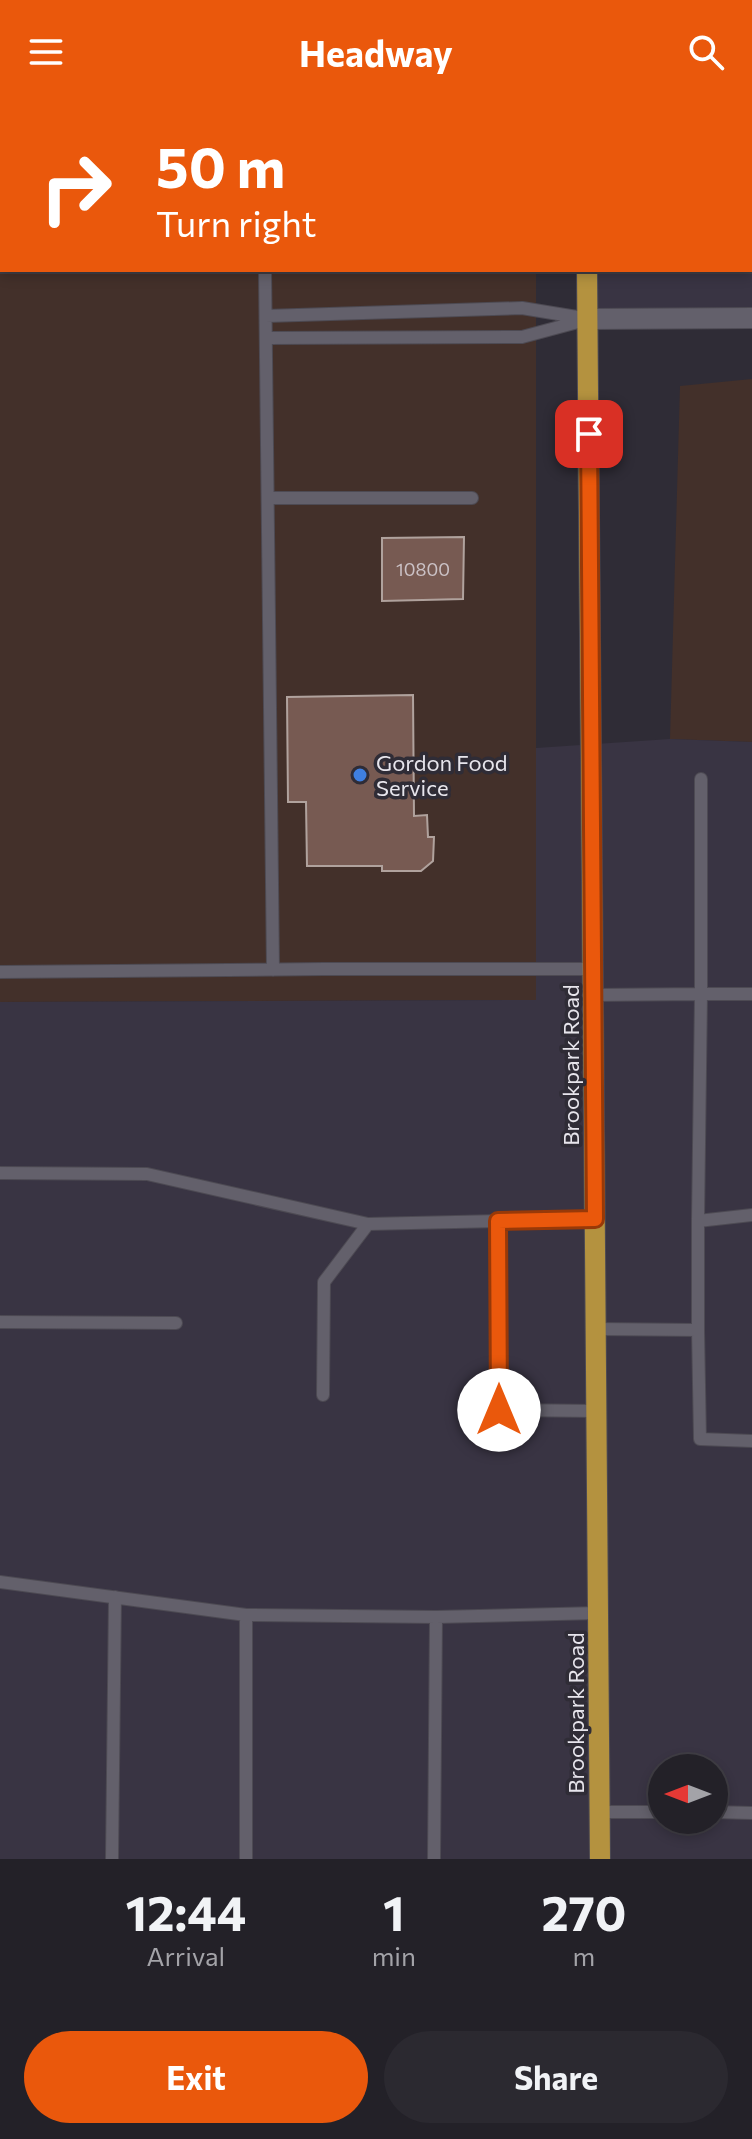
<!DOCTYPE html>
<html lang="en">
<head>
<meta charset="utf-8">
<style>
  :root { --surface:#232128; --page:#2b2930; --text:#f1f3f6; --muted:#a3a3a8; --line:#403e45; --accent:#ea580c }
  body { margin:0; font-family:Commissioner,sans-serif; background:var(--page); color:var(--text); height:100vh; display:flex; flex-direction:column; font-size:30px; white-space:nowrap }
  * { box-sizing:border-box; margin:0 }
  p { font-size:26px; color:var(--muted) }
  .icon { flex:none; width:44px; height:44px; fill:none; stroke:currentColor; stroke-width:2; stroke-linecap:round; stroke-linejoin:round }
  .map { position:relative; height:1755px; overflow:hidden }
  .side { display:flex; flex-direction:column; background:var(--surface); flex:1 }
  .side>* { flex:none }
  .banner { position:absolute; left:0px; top:0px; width:752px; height:168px; box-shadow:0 4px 12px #0003,0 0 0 2px var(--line); background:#ea580c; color:#fff; overflow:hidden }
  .needle { width:52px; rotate:270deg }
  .tools { position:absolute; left:648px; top:1650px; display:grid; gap:16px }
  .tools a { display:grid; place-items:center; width:80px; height:80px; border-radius:50%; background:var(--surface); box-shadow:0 4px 12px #0003,0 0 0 2px var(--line); font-size:40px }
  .pin { position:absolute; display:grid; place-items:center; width:68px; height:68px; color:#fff; margin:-34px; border-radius:16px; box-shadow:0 4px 12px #0006 }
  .me { position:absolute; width:88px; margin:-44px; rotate:0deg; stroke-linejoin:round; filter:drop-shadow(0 0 6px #0008) }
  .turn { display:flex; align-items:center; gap:28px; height:168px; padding:0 24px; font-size:36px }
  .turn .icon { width:104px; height:104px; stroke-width:2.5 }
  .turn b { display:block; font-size:56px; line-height:68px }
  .eta { display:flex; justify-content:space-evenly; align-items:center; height:136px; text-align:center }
  .eta b { font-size:48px; font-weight:700; line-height:56px }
  .button { display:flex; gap:16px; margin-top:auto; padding:16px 24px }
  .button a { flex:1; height:92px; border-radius:48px; background:var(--accent); color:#fff; font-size:32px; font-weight:700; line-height:92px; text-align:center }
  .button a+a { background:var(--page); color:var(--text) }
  header { display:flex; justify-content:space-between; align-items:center; height:104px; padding:0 24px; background:var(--accent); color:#fff; font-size:36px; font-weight:700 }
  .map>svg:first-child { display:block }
  .commercial { fill:#43302a }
  .built { fill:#393443; fill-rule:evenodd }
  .building { fill:#775a52; stroke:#b0a29d; stroke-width:2 }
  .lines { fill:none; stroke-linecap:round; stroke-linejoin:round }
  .lane-casing { stroke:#4d4a53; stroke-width:14 }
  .street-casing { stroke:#4d4a53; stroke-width:22 }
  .primary-casing { stroke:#4d4a53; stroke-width:22 }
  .lane { stroke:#63606b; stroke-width:12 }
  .street { stroke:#63606b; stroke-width:20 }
  .primary { stroke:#b4923f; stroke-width:20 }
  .route-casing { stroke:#983908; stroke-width:20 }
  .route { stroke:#ea580c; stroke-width:14 }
  .shop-dot { fill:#3f7fe0; stroke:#2f2c36; stroke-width:3 }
  .labels { text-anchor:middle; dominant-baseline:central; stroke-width:7; stroke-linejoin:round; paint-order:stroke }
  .number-label { font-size:18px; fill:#cbc2c6 }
  .poi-label { font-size:22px; fill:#e7e5ec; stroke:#2f2c36; text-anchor:start }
  .street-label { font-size:22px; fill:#e7e5ec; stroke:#2f2c36 }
</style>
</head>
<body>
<header><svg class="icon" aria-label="menu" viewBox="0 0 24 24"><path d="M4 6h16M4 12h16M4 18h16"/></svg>Headway<svg class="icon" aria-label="search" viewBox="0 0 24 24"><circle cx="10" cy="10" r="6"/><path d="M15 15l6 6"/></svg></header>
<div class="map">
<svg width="752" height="1755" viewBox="0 0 752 1755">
  <rect width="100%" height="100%" fill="#2f2c36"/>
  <path class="commercial" d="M0 0H536V2H2V166H536V896L0 898Z
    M752 275V638L670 635 680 282Z"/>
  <path class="built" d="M592 0H752V215H589V166H750V2H592Z
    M670 635 752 638V1755H0V898L536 896V644ZM662 1664H714V1716H662Z"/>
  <path class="building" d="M464 433 463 495 382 497V434Z
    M413 591 414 712 427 711 428 733H434L433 757 421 767H382V762H307L306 698H288L287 593Z"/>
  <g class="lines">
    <g class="lane-casing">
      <path id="lane" d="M263 0V2
        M265 166 273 866
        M266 212 522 204 589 215 522 233 266 234
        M268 394H472
        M701 675V890H752
        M0 868 324 865H593
        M593 891 701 890 698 1117
        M0 1069 147 1070 368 1120 595 1115
        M752 1111 698 1117V1226L700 1335 752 1337
        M498 1117 499 1306 597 1307
        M0 1218 176 1219
        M596 1225 698 1226
        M323 1291 324 1178 368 1120
        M0 1478 246 1511 436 1513 598 1509
        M600 1708H662
        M714 1708 752 1709
        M112 1755 115 1493
        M246 1755V1511
        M434 1755 436 1513"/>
    </g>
    <g class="street-casing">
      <path id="street" d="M589 215 752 214"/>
    </g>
    <g class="primary-casing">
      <path id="primary" d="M580 2V0
        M587 166 600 1755"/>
    </g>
    <use href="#lane" class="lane"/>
    <use href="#street" class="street"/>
    <use href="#primary" class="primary"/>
  </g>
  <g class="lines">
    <g class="route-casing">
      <path id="route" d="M499 1306 498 1117 595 1115 589 330"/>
    </g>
    <use href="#route" class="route"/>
  </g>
  <circle class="shop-dot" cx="360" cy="671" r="8"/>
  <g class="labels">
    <g class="number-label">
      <text x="423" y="465">10800</text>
    </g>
    <g class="poi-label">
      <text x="376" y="658">Gordon Food<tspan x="376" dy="25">Service</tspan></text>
    </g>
    <g class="street-label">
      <text transform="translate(570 961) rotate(-90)">Brookpark Road</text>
      <text transform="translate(575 1609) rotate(-90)">Brookpark Road</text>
    </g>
  </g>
</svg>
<div class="tools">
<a><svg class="needle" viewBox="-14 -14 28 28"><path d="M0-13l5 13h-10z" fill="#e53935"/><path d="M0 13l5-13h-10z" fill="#a3a3a8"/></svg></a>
</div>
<div class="pin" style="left:589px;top:330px;background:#d93025"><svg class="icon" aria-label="arrive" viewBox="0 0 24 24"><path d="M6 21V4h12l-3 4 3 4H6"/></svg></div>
<svg class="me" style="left:499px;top:1306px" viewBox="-20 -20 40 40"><circle r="19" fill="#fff"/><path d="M0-13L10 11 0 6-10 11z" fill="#ea580c"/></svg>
<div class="banner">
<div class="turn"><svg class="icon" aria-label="right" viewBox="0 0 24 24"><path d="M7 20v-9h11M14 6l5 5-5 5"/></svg><div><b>50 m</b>Turn right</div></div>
</div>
</div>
<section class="side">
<div class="eta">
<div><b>12:44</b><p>Arrival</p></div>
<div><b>1</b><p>min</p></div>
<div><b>270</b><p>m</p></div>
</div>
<div class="button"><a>Exit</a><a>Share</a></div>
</section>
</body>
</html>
